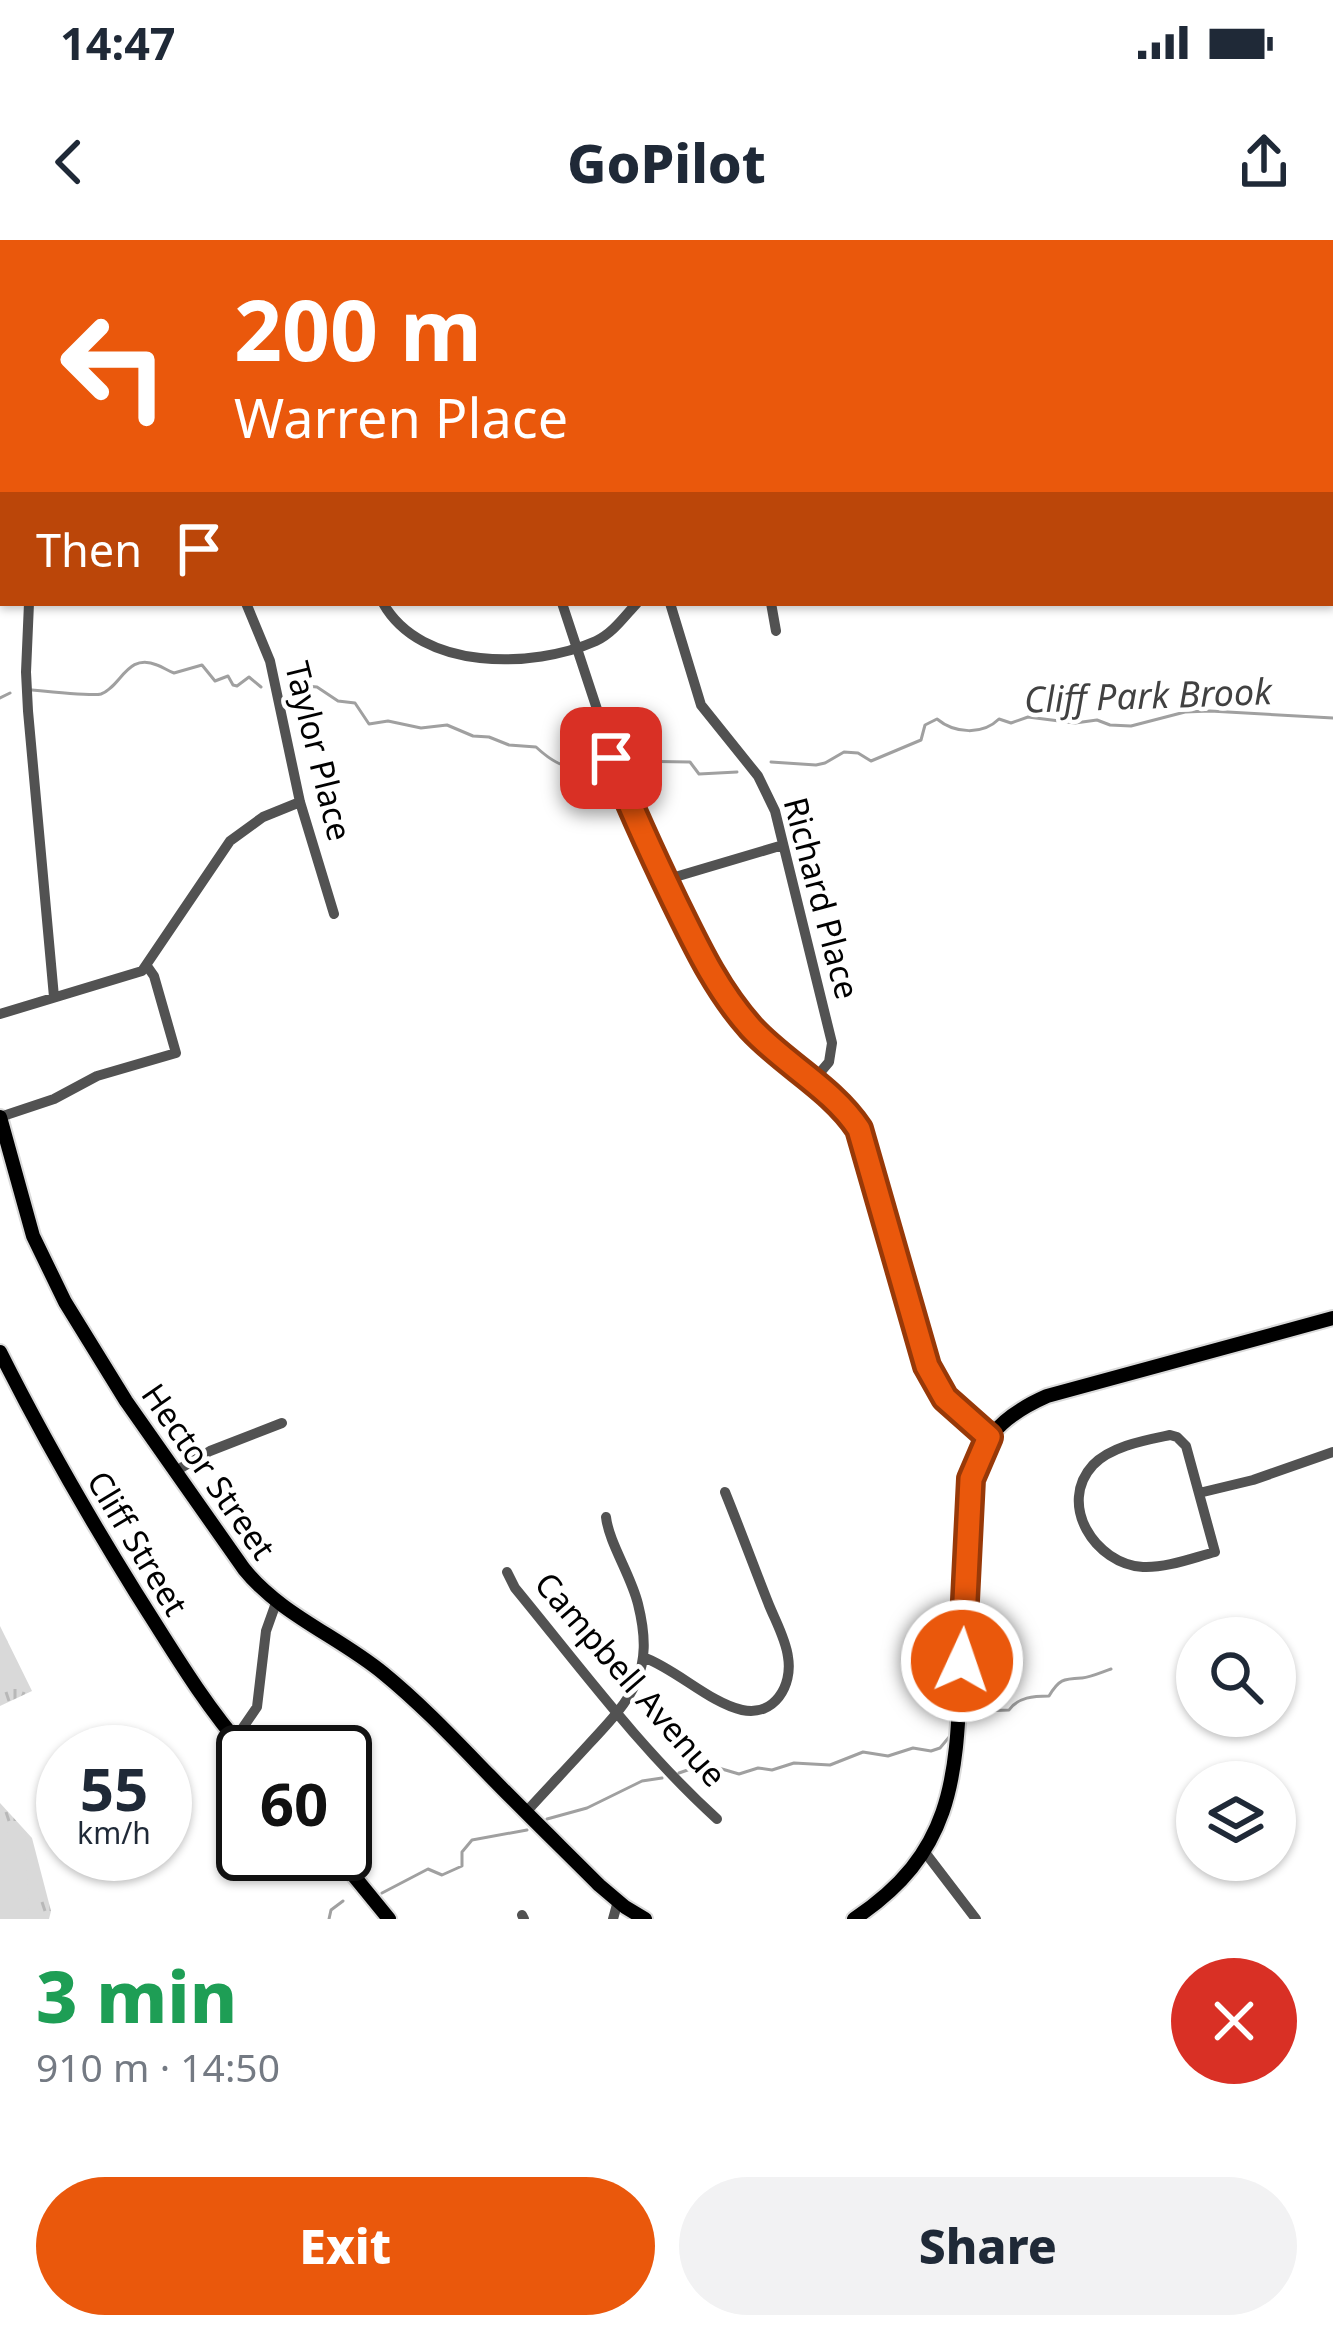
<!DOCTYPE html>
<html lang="en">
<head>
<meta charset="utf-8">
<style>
  :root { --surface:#fff; --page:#f2f2f3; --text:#1f2937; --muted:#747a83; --accent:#ea580c }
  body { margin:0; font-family:"Noto Sans",sans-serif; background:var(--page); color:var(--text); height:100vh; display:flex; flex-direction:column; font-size:45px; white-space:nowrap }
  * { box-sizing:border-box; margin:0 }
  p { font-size:39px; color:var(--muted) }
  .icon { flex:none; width:66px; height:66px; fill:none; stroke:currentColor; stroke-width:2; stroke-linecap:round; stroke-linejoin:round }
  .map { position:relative; height:1679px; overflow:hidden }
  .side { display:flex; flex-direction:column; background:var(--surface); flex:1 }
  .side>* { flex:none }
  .banner { position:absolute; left:0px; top:0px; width:1335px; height:366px; box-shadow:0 3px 9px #0004; background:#ea580c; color:#fff; overflow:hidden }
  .tools { position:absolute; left:1176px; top:1377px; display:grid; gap:24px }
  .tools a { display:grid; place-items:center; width:120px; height:120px; border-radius:50%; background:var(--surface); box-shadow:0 3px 9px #0004; font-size:60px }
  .speed { position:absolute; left:36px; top:1485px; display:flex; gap:24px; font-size:60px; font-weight:700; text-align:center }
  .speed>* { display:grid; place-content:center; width:156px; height:156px; border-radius:50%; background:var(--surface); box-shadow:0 3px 9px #0004; line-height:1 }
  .speed small { font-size:30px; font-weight:400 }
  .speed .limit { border:6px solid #111; border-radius:18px; background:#fff; color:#111 }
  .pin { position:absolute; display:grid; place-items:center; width:102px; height:102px; color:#fff; margin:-51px; border-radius:24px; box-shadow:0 6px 18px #0006 }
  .me { position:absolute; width:132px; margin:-66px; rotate:3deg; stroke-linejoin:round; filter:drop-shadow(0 0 9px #0008) }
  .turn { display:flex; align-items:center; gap:42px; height:252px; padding:0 36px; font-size:54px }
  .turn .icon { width:156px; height:156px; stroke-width:2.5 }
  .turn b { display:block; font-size:84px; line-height:102px }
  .then { display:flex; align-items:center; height:114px; padding:0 36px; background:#0003; gap:24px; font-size:45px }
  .round { display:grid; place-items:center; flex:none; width:126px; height:126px; border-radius:63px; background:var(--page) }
  .overview { display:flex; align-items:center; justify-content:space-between; height:204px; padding:0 36px }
  h1 { font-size:72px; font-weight:800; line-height:90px; color:#1e9e55 }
  .cta { display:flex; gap:24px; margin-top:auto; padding:24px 36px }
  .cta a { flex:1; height:138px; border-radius:72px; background:var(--accent); color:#fff; font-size:48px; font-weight:800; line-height:138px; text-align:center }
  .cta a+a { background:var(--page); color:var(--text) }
  .status { display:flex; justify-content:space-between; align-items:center; height:84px; padding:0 60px; background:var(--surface); direction:ltr }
  .status svg { height:33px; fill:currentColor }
  header { display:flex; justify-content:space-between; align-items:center; height:156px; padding:0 36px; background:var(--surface); font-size:54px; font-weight:800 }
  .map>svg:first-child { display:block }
  .park { fill:url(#park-tufts) }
  .garden { fill:#d9d9d9 }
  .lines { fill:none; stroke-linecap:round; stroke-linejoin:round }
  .stream { stroke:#a0a0a0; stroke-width:3 }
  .major-casing { stroke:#dbdbdb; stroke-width:18 }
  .minor { stroke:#525252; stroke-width:10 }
  .major { stroke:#000; stroke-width:14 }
  .route-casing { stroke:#983908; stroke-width:30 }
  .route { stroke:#ea580c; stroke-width:21 }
  .labels { text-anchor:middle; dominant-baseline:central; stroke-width:9; stroke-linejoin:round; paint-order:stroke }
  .street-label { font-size:33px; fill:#000; stroke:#fff }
  .water-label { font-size:36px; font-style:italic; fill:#414141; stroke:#fff }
</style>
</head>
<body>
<div class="status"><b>14:47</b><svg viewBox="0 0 49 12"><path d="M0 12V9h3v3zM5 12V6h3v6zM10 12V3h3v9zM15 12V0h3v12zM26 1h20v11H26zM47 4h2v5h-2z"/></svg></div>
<header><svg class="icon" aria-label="back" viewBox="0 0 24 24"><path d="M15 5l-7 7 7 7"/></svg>GoPilot<svg class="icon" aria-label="share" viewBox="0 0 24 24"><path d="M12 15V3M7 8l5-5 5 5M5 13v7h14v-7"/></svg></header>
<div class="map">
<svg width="1333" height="1679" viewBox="0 0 1333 1679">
  <defs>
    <pattern id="park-tufts" width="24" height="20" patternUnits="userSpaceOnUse" patternTransform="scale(3)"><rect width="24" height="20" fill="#d9d9d9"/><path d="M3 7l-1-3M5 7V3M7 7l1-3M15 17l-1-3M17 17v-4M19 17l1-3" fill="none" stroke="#b8b8b8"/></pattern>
  </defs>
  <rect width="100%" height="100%" fill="#fff"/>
  <path class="park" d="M0 1386 32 1451 0 1466Z
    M0 1563 32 1598 51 1671 49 1679H0Z"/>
  <path class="garden" d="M4 1592 25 1594 29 1673 20 1679H0V1595Z"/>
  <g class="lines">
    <path class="stream" d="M32 450C42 451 94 456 101 454 121 447 127 412 157 425 163 427 168 431 174 433L202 425 215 441 228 436 233 445 237 446 249 437 261 447
      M289 451 306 446 317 447 338 461 355 463 369 484 388 481 421 488 447 485 473 496 489 497 509 505 536 507C561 530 568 528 602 523
      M0 458 10 453
      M625 521 690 522 699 534 737 532
      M771 522 816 525 825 523 844 512 858 513 871 521 921 500 925 485 937 479C955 494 983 495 999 479L1011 483 1028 477 1075 483 1097 480 1110 485 1131 486 1185 472 1210 471 1333 478
      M972 1477 983 1471 1009 1470C1018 1457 1034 1456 1049 1456 1059 1439 1063 1439 1082 1438 1091 1437 1102 1432 1111 1429
      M679 1533 705 1524 739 1534 758 1528 772 1530 794 1523 830 1525 863 1512 888 1516 913 1508 931 1511 940 1508 950 1496
      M547 1579 587 1568 642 1541 662 1538
      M382 1653 428 1629 442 1635 462 1626V1612L472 1600 527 1590
      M329 1679 331 1670 343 1661"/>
    <g class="major-casing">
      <path id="major" d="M0 877 33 996 65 1062 126 1161 244 1329C281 1375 338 1396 383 1433 421 1464 454 1499 489 1535 525 1572 562 1608 599 1645L625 1667 645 1679
        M0 1112C41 1194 87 1274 136 1353 171 1408 203 1463 246 1512
        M336 1614 389 1679
        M854 1679C955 1612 956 1537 961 1427 964 1371 966 1315 969 1259 975 1204 997 1178 1047 1156L1333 1078"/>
    </g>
    <path class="minor" d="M679 0V3
      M51 3V0
      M83 3 86 0
      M0 86 3 83
      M0 95 3 94
      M29 363 26 432 28 471 54 757
      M246 363 270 421 300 562 334 674
      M383 363C421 431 533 429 596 401 613 393 624 377 637 363
      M562 363 623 548 711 734 750 786 797 831 844 869 859 889 927 1126 945 1158 989 1197
      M670 363 701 465 758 536 775 571 832 803 829 822 812 842
      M771 363 776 391
      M665 640 783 605
      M0 774 142 731 230 601 263 577 300 562
      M0 877 54 859 97 836 176 813 154 736 147 726
      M1170 1195 1177 1197 1186 1206 1215 1312C1192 1318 1167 1328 1143 1327 1095 1324 1057 1264 1093 1225 1111 1206 1146 1200 1170 1195Z
      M174 1232 210 1211 282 1183
      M1199 1253 1253 1240 1333 1212
      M507 1332 515 1348C580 1427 641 1510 717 1579
      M643 1417C676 1429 710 1463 742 1470 774 1477 793 1446 788 1417 786 1400 776 1382 769 1365 754 1327 740 1289 725 1252
      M235 1499 257 1467 266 1391 276 1363
      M526 1572C547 1549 568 1527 589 1504 633 1457 655 1432 638 1364 631 1335 609 1303 606 1277
      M924 1611 976 1679
      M522 1675 524 1679
      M613 1679 618 1661"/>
    <use href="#major" class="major"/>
  </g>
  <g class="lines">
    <g class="route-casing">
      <path id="route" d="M611 518C630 567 652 614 675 662 697 707 717 750 751 788 784 824 832 848 859 889L927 1126 945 1158 989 1197 971 1239 962 1421"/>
    </g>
    <use href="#route" class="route"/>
  </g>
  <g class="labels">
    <g class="street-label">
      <text transform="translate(319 511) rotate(76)">Taylor Place</text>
      <text transform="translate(822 658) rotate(75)">Richard Place</text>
      <text transform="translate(209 1231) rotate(55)">Hector Street</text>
      <text transform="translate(138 1303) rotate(59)">Cliff Street</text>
      <text transform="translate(631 1439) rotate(49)">Campbell Avenue</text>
    </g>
    <g class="water-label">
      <text transform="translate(1148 455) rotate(-2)">Cliff Park Brook</text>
    </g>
  </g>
</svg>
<div class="tools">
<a><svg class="icon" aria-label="search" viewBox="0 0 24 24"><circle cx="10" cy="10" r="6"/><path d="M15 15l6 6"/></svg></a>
<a><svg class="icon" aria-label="layers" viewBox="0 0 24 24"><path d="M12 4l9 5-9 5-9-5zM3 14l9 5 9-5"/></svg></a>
</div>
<div class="speed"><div>55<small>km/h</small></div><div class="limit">60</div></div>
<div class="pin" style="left:611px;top:518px;background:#d93025"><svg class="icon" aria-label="arrive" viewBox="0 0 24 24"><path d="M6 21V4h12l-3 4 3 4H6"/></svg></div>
<svg class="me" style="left:962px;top:1421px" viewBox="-20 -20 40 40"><circle r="17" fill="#ea580c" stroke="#fff" stroke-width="3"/><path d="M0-11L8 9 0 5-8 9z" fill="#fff"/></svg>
<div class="banner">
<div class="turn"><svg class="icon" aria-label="left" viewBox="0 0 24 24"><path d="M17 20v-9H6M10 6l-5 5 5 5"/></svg><div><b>200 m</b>Warren Place</div></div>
<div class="then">Then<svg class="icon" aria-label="arrive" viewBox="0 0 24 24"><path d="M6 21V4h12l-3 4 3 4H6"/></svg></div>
</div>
</div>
<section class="side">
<div class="overview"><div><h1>3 min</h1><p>910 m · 14:50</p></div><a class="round" style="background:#d93025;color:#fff"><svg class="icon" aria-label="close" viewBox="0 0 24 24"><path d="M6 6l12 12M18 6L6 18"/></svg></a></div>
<div class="cta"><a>Exit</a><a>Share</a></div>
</section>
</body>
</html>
